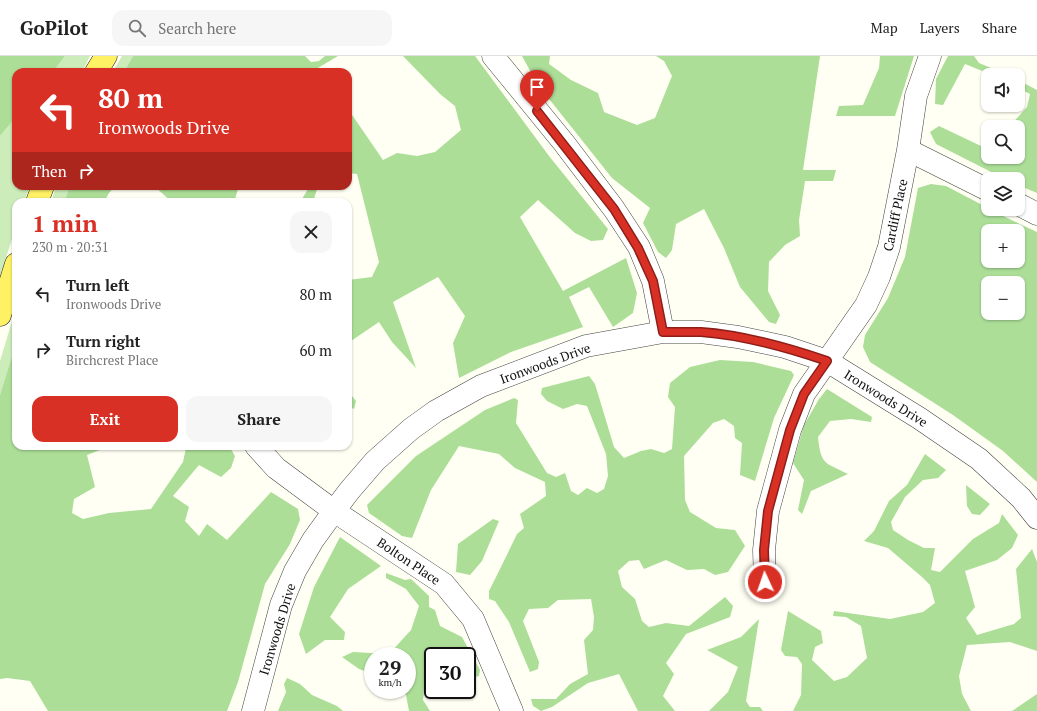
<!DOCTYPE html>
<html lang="en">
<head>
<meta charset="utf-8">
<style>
  :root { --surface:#fff; --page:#f6f6f6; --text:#222; --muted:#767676; --line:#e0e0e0; --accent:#d93025 }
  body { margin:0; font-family:"PT Serif",serif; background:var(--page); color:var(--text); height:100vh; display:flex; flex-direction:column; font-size:15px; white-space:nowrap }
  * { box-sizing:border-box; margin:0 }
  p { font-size:13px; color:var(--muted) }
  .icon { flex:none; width:22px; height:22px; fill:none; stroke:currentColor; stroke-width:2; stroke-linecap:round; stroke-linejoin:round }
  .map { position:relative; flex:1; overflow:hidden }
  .side { position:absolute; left:12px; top:142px; width:340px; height:252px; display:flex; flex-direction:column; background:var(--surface); border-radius:12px; box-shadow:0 1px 3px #0004 }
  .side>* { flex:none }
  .hud { position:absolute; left:12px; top:12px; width:340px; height:122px; border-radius:12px; box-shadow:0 1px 3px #0004; background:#d93025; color:#fff; overflow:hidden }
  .fabs { position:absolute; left:981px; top:12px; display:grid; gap:8px }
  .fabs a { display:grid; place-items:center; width:44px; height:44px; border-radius:8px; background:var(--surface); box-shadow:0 1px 3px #0004; font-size:20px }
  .speed { position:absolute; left:364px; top:591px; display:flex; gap:8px; font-size:20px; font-weight:700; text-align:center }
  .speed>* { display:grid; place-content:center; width:52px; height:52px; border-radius:50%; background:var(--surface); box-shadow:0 1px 3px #0004; line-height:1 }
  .speed small { font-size:10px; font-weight:400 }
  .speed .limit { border:2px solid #111; border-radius:6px; background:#fff; color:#111 }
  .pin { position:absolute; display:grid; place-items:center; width:34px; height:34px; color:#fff; margin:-41px -17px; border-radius:50% 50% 50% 0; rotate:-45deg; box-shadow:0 0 4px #0007 }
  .pin .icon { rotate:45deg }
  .me { position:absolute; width:44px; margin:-22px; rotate:357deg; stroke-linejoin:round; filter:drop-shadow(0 0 3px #0008) }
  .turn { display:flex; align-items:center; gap:14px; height:84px; padding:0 20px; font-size:18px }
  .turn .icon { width:52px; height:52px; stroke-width:2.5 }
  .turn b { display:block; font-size:28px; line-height:34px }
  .then { display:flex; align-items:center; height:38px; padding:0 20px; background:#0003; gap:8px; font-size:15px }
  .round { display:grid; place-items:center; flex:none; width:42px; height:42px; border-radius:12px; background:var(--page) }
  .head { display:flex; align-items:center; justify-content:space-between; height:68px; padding:0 20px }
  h1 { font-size:24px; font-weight:700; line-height:30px; color:var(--accent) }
  .primary-button { display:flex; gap:8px; margin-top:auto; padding:8px 20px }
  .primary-button a { flex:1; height:46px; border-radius:12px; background:var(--accent); color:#fff; font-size:16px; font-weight:700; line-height:46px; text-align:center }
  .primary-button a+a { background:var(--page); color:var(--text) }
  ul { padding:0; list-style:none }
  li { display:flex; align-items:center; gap:12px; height:56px; padding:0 20px }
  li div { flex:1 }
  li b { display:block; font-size:15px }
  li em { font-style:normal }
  header { display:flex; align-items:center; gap:24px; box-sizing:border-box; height:56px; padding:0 20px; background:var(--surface); border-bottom:1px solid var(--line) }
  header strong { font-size:19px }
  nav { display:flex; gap:22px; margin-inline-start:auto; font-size:14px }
  .search { width:280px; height:36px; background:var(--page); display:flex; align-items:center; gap:10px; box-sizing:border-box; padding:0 14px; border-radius:12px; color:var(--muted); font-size:15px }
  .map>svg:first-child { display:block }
  .green { fill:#ccecba }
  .forest { fill:#acde98; fill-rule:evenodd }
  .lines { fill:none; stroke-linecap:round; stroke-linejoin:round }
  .minor-casing { stroke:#434343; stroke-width:23 }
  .major-casing { stroke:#212121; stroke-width:23 }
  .minor { stroke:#fff; stroke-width:22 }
  .major { stroke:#fef164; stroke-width:22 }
  .route-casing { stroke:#8d1f18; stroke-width:10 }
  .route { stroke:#d93025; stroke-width:7 }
  .labels { text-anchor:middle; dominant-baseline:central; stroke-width:4; stroke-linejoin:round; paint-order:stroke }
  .street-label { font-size:13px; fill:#101010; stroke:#fff }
</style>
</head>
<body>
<header>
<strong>GoPilot</strong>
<div class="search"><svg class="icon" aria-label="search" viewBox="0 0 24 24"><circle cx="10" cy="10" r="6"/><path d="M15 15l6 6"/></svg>Search here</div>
<nav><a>Map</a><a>Layers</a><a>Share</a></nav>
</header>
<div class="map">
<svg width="1037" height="655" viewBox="0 0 1037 655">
  <rect width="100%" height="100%" fill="#fffff3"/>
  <path class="green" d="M65 0H90L82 16H53Z
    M122 0H133L124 16H113Z
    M16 61V130H30L24 146H16V171L0 220V80Z
    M56 130H70L64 146H51Z
    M16 252V287L0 339V305Z"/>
  <path class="forest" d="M0 0H65L53 16H16V61L0 80Z
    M133 0H305L311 6 319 5 325 0H338L311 16H124Z
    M403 0H475L549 100 608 173 603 184 591 185 575 177 538 144 520 161 563 235 626 202 637 237 633 257 613 271 589 231 569 241 583 271 511 296 459 322 453 287 465 260 438 221 393 246 416 312 392 286 379 266 348 287V224L372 221 379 206 357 118 348 117V53L383 104 397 97 417 100 435 96 461 74 455 50 440 38Z
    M522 0H550L549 8 571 24 598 37 604 56 637 69 655 62 672 20 664 5 656 0H820L803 114H836L833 125H805L799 164 800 180 785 189 769 206 768 235 780 259 776 268 769 266 740 231 724 192 704 153 676 168 672 194 666 202 658 196 643 167 650 152 612 122 538 29Z
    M880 0H914L895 60H836L839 50 863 49 879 12Z
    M948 0H974L979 7 1008 19H992L965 8 943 49 935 48 936 23Z
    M1018 24 1037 34V137L1018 129V123H1005L936 88 930 76 939 70 981 90 988 87V101H1018V71H1009L1027 51 1030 38 1018 32Z
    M931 128 946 130 988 152V153L1037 176V426L1003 395 953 359 870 306 863 291 865 279 888 242 905 201 918 132ZM988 175H1018V205H988ZM988 227H1018V257H988Z
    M70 130H115L109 137 104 146H64Z
    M154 130H239L234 146H172Z
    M310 130H318L313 146H300Z
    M16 287V390H110L87 399 95 431 74 443 72 457 83 463 109 457 151 453 183 406 186 392 166 390H229L235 400 231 412 221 421 199 409 173 440 189 451 185 465 199 480 207 468 227 484 271 436 298 453 300 464 290 488 265 528 238 626 227 655H48L30 625 7 622 0 623V339Z
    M720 304 753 306 791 315 794 319 774 362 755 425 740 419 742 387 735 382 734 370 724 363 713 367 684 400 685 444 690 456 716 472 735 474 745 490 728 516 715 519 704 513 687 514 666 504 644 513 639 504 629 505 618 515 622 531 635 543 642 565 649 571 666 567 689 570 725 541 733 550 730 561 686 578 666 607 674 618 663 640 675 655H638L619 618 588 627 552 651 541 655 533 650 531 643H556L570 628 588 618 584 584 593 574 594 561 591 543 558 544 548 552 529 553 523 565 539 606 538 613 530 616 509 566 495 545 489 543V535L499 515 517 478 524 472 520 458 546 440 545 426 515 412 499 398 459 390 431 434 412 482 402 480 369 457 367 449 416 400 485 354 514 342 518 344 516 367 547 417 556 421 565 417 571 435 578 439 587 432 597 437 604 433 608 420 606 398 587 350 577 348 563 353 547 345 541 338 542 332 589 320 595 328 614 391 624 402 641 395 651 393 664 397 672 393 675 351 668 341 670 327 690 311Z
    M827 333 872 361 871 366 851 363 830 365 818 381C821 409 824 406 848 418L811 435 802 458 798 454 804 424 793 407 804 369 819 343Z
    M348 335 356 345 354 353 348 350Z
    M925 398 946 414 938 422 923 424 905 441 891 466 893 474 908 484 924 492H935L931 514 940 516 973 483 999 467 1002 458 1018 479 1012 492 997 504 965 515 975 551 966 562 977 579 1014 568 1021 562 1016 513 1032 493 1037 506V595L1010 586 967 589 959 620 962 638 971 655H793L801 639 802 608 797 601 785 600 781 594 788 555 821 575 823 587 815 591 812 604 834 625 847 621 867 602 861 570 846 561 833 560 834 555 890 563 923 556 935 547 930 529 922 521 888 492 864 485 874 475 889 445 907 429Z
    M966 429 990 448 980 459 972 458 967 450Z
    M493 463 499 465 482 505 470 519 456 516 458 488Z
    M340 481 381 510 348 533 330 561 345 576 344 584H325L306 598 299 578 314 531Z
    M386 517 405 524 411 523 429 540V551L435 554 440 570 462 581 480 614 479 620 471 622 467 620V600H433V621L424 633 423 644 430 655H409L406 639 403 634H407V600H373V618L359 613 342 601 353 596 389 598 411 574 419 550 406 533 386 522Z
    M759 563 746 645 750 651H760L763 655H709L728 636 738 611 707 594 741 581Z
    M287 622 300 628 312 639 337 650 343 655H278L286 636 284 628Z
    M1037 638V655H1012Z"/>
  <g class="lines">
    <g class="minor-casing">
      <path id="minor" d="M493 0 564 87 614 153 639 191 653 225 663 276
        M908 94 988 134
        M1018 148 1037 158
        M256 390 276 412 334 455 444 528 473 563 512 655
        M765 526 764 494 768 455 790 374 804 338 866 249 879 221 889 191 908 94 916 40 930 0
        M253 655 281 549 295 515 313 484 334 455 350 434 375 405 411 373 436 355 481 330 586 290 663 276H701L738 281 785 291 827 305 919 362 979 403 1021 442 1037 462"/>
    </g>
    <g class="major-casing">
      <path id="major" d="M96 16 106 0
        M37 146 43 130
        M0 259 16 208"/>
    </g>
    <use href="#minor" class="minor"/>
    <use href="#major" class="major"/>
  </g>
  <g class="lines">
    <g class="route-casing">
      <path id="route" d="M537 55 614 153 638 192 653 225 663 276C676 276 688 276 701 276 744 279 786 291 827 305L804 338 790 374 768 455 764 494 765 526"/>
    </g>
    <use href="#route" class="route"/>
  </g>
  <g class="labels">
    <g class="street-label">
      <text transform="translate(895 159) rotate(-78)">Cardiff Place</text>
      <text transform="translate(545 307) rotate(-20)">Ironwoods Drive</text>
      <text transform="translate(886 342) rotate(32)">Ironwoods Drive</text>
      <text transform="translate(409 505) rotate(34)">Bolton Place</text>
      <text transform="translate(277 573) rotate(-73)">Ironwoods Drive</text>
    </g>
  </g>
</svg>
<div class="fabs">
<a><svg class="icon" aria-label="sound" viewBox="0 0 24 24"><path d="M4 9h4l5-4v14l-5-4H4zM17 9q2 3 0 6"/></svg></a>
<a><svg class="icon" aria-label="search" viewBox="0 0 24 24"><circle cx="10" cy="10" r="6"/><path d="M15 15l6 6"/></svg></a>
<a><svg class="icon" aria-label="layers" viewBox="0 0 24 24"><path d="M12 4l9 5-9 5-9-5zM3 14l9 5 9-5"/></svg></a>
<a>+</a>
<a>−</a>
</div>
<div class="speed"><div>29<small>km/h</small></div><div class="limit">30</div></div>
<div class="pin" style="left:537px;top:55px;background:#d93025"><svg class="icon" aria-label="arrive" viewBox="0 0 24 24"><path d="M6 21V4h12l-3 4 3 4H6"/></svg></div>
<svg class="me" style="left:765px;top:526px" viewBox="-20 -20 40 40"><circle r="17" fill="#d93025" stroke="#fff" stroke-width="3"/><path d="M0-11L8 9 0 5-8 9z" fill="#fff"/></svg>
<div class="hud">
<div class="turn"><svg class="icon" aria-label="left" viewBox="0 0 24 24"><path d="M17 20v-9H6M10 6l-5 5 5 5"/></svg><div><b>80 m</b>Ironwoods Drive</div></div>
<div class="then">Then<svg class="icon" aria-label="right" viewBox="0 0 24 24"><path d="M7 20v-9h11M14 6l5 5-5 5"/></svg></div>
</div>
<section class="side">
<div class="head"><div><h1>1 min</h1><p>230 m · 20:31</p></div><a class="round"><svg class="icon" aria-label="close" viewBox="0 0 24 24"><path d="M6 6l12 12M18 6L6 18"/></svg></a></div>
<ul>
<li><svg class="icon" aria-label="left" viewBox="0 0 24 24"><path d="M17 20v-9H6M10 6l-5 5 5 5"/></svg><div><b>Turn left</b><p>Ironwoods Drive</p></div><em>80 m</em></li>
<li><svg class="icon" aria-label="right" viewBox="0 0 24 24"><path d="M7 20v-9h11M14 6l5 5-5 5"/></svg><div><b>Turn right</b><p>Birchcrest Place</p></div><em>60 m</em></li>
</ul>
<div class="primary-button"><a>Exit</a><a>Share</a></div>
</section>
</div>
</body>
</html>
